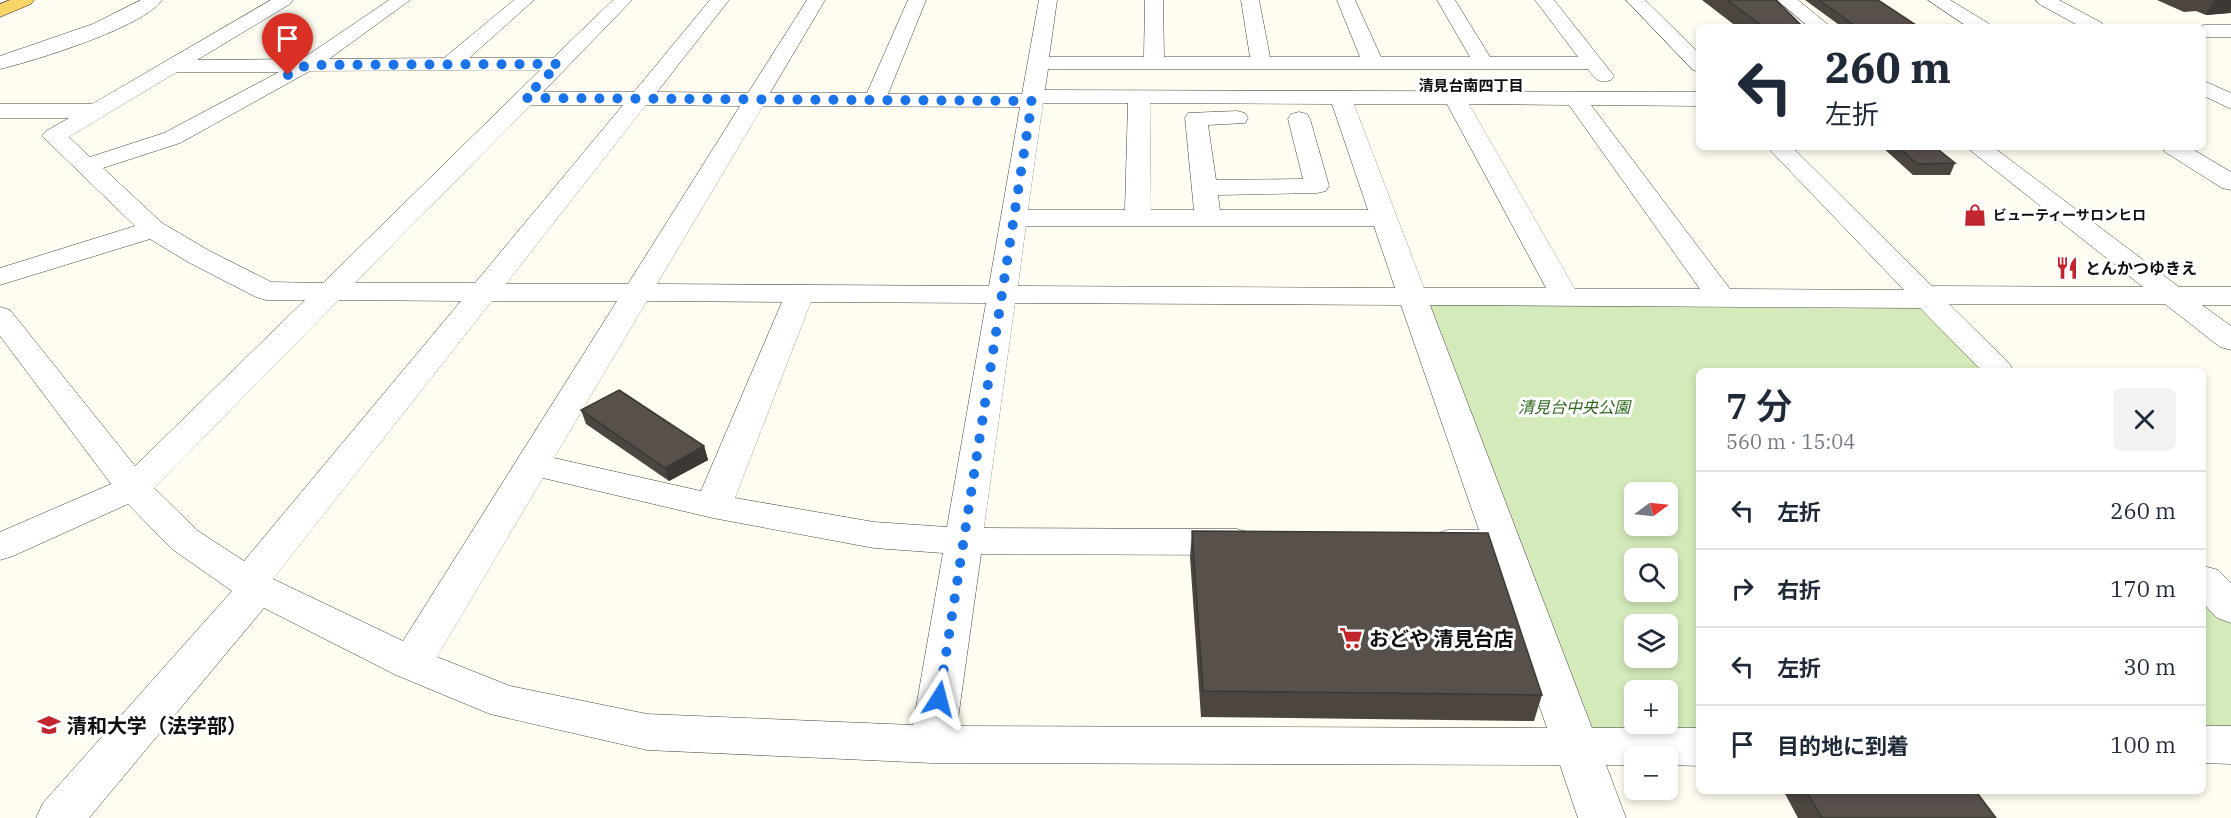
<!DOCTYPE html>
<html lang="ja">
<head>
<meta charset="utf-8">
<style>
  :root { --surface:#fff; --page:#f2f2f3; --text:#1f2937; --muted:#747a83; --line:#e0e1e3 }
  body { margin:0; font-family:"IBM Plex Serif","Noto Sans JP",serif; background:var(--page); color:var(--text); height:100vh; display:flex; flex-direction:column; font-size:22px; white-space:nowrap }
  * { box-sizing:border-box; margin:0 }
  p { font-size:20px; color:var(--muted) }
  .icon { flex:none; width:33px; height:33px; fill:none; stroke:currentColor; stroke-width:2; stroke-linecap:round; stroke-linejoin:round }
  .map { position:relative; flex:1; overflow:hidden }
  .sheet { position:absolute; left:1696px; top:368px; width:510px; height:426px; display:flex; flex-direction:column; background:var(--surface); border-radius:9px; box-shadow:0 3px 9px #0003 }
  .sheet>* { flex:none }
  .guide { position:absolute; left:1696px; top:24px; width:510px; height:126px; border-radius:9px; box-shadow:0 3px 9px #0003; background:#fff; color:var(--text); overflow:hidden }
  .needle { width:39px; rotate:75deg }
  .tools { position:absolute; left:1624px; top:482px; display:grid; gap:12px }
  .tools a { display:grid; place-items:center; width:54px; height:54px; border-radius:9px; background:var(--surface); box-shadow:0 3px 9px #0003; font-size:30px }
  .pin { position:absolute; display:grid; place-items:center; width:51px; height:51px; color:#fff; margin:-62px -26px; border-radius:50% 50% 50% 0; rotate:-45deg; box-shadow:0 0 6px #0007 }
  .pin .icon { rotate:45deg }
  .me { position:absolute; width:66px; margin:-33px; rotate:9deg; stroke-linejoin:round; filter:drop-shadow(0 0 4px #0008) }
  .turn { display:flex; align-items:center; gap:21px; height:126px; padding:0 30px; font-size:27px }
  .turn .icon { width:78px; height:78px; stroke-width:2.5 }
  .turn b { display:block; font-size:42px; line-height:51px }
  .round { display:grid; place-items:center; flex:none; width:63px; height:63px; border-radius:9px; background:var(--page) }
  .head { display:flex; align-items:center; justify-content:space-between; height:102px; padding:0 30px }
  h1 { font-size:36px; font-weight:600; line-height:45px }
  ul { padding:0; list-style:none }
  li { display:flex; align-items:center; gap:18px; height:78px; padding:0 30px; border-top:2px solid var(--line) }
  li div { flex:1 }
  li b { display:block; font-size:22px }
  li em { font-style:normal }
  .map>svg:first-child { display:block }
  .green { fill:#d4eaba; fill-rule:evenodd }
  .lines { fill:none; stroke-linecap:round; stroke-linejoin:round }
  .minor-casing { stroke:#424242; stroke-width:1 }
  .major-casing { stroke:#202020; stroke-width:1 }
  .minor { fill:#fff; fill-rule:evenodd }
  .major { fill:#f9d467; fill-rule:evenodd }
  .wall { fill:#4c4540 }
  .shaded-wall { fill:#3e3834 }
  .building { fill:#58504b; stroke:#3e3834; stroke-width:1.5 }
  .route { stroke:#1a73e8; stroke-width:10; stroke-dasharray:0 18 }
  .labels { text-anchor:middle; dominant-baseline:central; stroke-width:6; stroke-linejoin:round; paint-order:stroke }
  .far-poi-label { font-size:14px; font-weight:bold; fill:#0f0f0f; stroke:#fff; text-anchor:start }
  .far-neighbourhood-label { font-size:15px; font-weight:bold; fill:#0f0f0f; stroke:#fff }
  .poi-label { font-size:16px; font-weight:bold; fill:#0f0f0f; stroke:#fff; text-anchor:start }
  .park-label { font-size:16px; font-style:italic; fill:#2e681e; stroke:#fff }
  .near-poi-label { font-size:20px; font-weight:bold; fill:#0f0f0f; stroke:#fff; text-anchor:start }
</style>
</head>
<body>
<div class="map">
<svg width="2231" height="818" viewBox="0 0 2231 818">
  <rect width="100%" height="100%" fill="#fffcf1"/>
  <path class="green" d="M1425 303 1921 305 1985 370H1700L1699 737 1585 738ZM1635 492H1668V525H1635ZM1635 558H1668V591H1635ZM1635 624H1668V657H1635ZM1635 690H1668V723H1635Z
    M2204 594 2231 623V731H2204Z"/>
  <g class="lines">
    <g class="minor-casing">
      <path id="minor" d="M141 0H162C144 27 34 61 0 69V56L93 24Z
        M271 0H293L290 4 197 60 302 59 389 0H410L329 59 444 58 514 0H534L469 58H553L613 0H632L543 92H634L710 0H729L657 92 748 93 807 0H825L770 93H867L908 0H926L888 94H1022L1039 0H1057L1049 57H1144L1145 0H1163L1164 57H1250L1241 0H1259L1270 57H1360L1337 0H1355L1381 57H1470L1437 0H1455L1490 57H1578L1535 0H1554L1611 72 1614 76 1611 80C1599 84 1595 79 1588 69H1048L1045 90 1700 92V106L1591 105 1730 289 1904 290 1767 147H1792L1932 286 2143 287 1966 147H1993L2179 287H2231V305H2202L2231 326V350L2220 347 2165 304H1949L2009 363 2013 370H1981L1920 308 1430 305 1592 728H1700V766L1668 765V756H1635V765H1606L1626 818H1578L1560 765 932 763 647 750 490 714 396 675 264 608 89 818H36L43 803 232 591 172 549 128 504 13 556 0 560V532L111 484 0 336V307L10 310 135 466 305 300H266L256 297 188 262 150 239 0 285V268L135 226 42 136 46 131 69 118H0V104H92ZM540 70 323 283 271 282 208 250 162 223 103 168 180 143 310 71ZM177 72H279L164 133 90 157 69 137ZM1043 103H1128L1125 210H1028ZM1150 103 1332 104 1368 210H1220L1218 195 1317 193 1326 191 1329 186 1310 119 1307 114 1299 112 1291 114 1288 119 1303 179 1216 180 1208 125 1245 123 1248 118 1245 113 1237 111 1188 113 1185 118 1194 210H1151ZM1354 104H1447L1546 288H1424ZM1469 104 1569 105 1700 289H1575ZM531 105H623L475 283H355ZM646 105 740 106 628 284H506ZM763 106 1020 107 989 286 657 284ZM1026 226H1374L1395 288 1018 286ZM339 300 461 301 244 561 198 531 154 488ZM492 301H617L403 641 273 579ZM647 301 782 302 701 491 554 458ZM811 302 986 303 947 527 874 522 735 498ZM1015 303 1401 305 1479 530H1448L1435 534 1429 543 1435 552 1448 556H1488L1547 728 957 726 981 554 1237 555 1250 551 1256 542 1250 533 1237 529 984 528ZM543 478 713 518 874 548 943 553 913 725 647 714 510 686 437 657Z
        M1626 0H1645L1700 54V72L1693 70Z
        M1777 0H1798L1831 27H1809Z
        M1928 0H1950L1988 23 1991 27H1968Z
        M2036 0H2059L2102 23 2105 27H2081L2039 4Z
        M2204 25H2231V37H2204V27H2197Z
        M2204 81 2231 93V109L2204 96Z
        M2161 147H2189L2231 172V190L2222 188 2165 152Z
        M2204 566 2218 570 2231 583V623L2217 618 2204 604Z
        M2204 726H2231V764L2204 763Z"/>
    </g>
    <g class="major-casing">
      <path id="major" d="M10 0H34L31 4 0 17V4Z"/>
    </g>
    <use href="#minor" class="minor"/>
    <use href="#major" class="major"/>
  </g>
  <path class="wall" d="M1702 0H1776L1803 27H1737Z
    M1805 0H1878L1916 25 1915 27H1842Z
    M2157 0H2231V13L2206 15 2196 11 2184 12Z
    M1882 147H1935L1955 163 1950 175H1913Z
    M581 410 704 446 708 460 669 481 586 424Z
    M1192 531 1542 695 1534 721 1201 717 1190 557Z
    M1783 790H1975L1996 818H1798Z"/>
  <path class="shaded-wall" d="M2214 0H2231V8L2228 13 2206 15Z
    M704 446 708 460 669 481 665 468Z"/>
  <path class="building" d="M1727 0H1776L1803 27H1764Z
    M1819 0H1878L1916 25H1854Z
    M1899 147H1935L1955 163 1917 164Z
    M619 390 704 446 665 468 581 410Z
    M1192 531 1488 533 1542 695 1203 691Z
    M1806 790H1975L1996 818H1822Z"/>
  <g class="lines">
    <path class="route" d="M288 75 307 65 559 64 525 98 1032 101 939 699"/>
  </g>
  <defs>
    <g id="shop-bare" transform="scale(1.8)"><path d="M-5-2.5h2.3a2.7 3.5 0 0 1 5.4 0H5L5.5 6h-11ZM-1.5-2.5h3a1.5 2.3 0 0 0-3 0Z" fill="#c1252e" stroke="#fff" stroke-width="2.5" paint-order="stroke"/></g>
    <g id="restaurant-bare" transform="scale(1.8)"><path d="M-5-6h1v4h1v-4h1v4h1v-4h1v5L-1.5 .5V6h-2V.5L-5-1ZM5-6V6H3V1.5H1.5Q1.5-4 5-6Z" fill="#c1252e" stroke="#fff" stroke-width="2.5" paint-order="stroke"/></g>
    <g id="supermarket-bare" transform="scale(1.8)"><path d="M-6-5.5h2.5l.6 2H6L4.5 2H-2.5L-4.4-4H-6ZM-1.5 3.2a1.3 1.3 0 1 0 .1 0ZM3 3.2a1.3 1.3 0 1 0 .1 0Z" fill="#c1252e" stroke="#fff" stroke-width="2.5" paint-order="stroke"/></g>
    <g id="university-bare" transform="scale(1.8)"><path d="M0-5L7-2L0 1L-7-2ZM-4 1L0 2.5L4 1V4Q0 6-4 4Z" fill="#c1252e" stroke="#fff" stroke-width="2.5" paint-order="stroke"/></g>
  </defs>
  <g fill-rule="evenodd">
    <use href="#shop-bare" x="1975" y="215"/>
    <use href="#restaurant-bare" x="2067" y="268"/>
    <use href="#supermarket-bare" x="1351" y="638"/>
    <use href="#university-bare" x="49" y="725"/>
  </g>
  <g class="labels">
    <g class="far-poi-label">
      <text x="1993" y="215">ビューティーサロンヒロ</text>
    </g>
    <g class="far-neighbourhood-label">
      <text x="1471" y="85">清見台南四丁目</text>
    </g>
    <g class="poi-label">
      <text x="2085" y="268">とんかつゆきえ</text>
    </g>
    <g class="park-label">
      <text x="1574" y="407">清見台中央公園</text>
    </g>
    <g class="near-poi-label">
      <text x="1369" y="638">おどや 清見台店</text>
      <text x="67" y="725">清和大学（法学部）</text>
    </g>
  </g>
</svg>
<div class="tools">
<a><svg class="needle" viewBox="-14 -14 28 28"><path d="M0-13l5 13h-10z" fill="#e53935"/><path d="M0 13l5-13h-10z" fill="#747a83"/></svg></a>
<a><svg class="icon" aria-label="search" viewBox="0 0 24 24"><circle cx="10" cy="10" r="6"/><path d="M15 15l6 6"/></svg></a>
<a><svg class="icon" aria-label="layers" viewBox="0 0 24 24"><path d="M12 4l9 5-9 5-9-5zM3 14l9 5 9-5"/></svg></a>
<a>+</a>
<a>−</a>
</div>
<div class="pin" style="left:288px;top:75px;background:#d93025"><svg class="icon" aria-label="arrive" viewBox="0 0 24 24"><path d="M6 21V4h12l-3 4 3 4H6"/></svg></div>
<svg class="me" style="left:939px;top:699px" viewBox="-20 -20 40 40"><path d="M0-17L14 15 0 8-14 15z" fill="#1a73e8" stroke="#fff" stroke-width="4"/></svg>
<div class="guide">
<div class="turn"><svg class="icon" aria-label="left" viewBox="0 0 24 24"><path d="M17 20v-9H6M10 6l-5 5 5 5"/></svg><div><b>260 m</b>左折</div></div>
</div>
<section class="sheet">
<div class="head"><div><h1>7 分</h1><p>560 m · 15:04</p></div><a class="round"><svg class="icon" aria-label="close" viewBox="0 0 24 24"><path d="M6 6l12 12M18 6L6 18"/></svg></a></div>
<ul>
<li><svg class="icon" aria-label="left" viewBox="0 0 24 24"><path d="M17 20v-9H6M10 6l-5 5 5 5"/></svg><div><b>左折</b></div><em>260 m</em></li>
<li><svg class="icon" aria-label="right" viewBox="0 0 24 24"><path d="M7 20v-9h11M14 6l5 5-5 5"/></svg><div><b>右折</b></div><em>170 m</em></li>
<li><svg class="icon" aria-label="left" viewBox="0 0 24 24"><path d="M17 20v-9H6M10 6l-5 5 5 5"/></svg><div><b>左折</b></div><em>30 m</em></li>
<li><svg class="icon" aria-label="arrive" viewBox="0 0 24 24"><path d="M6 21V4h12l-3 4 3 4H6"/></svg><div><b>目的地に到着</b></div><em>100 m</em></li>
</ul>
</section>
</div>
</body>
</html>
